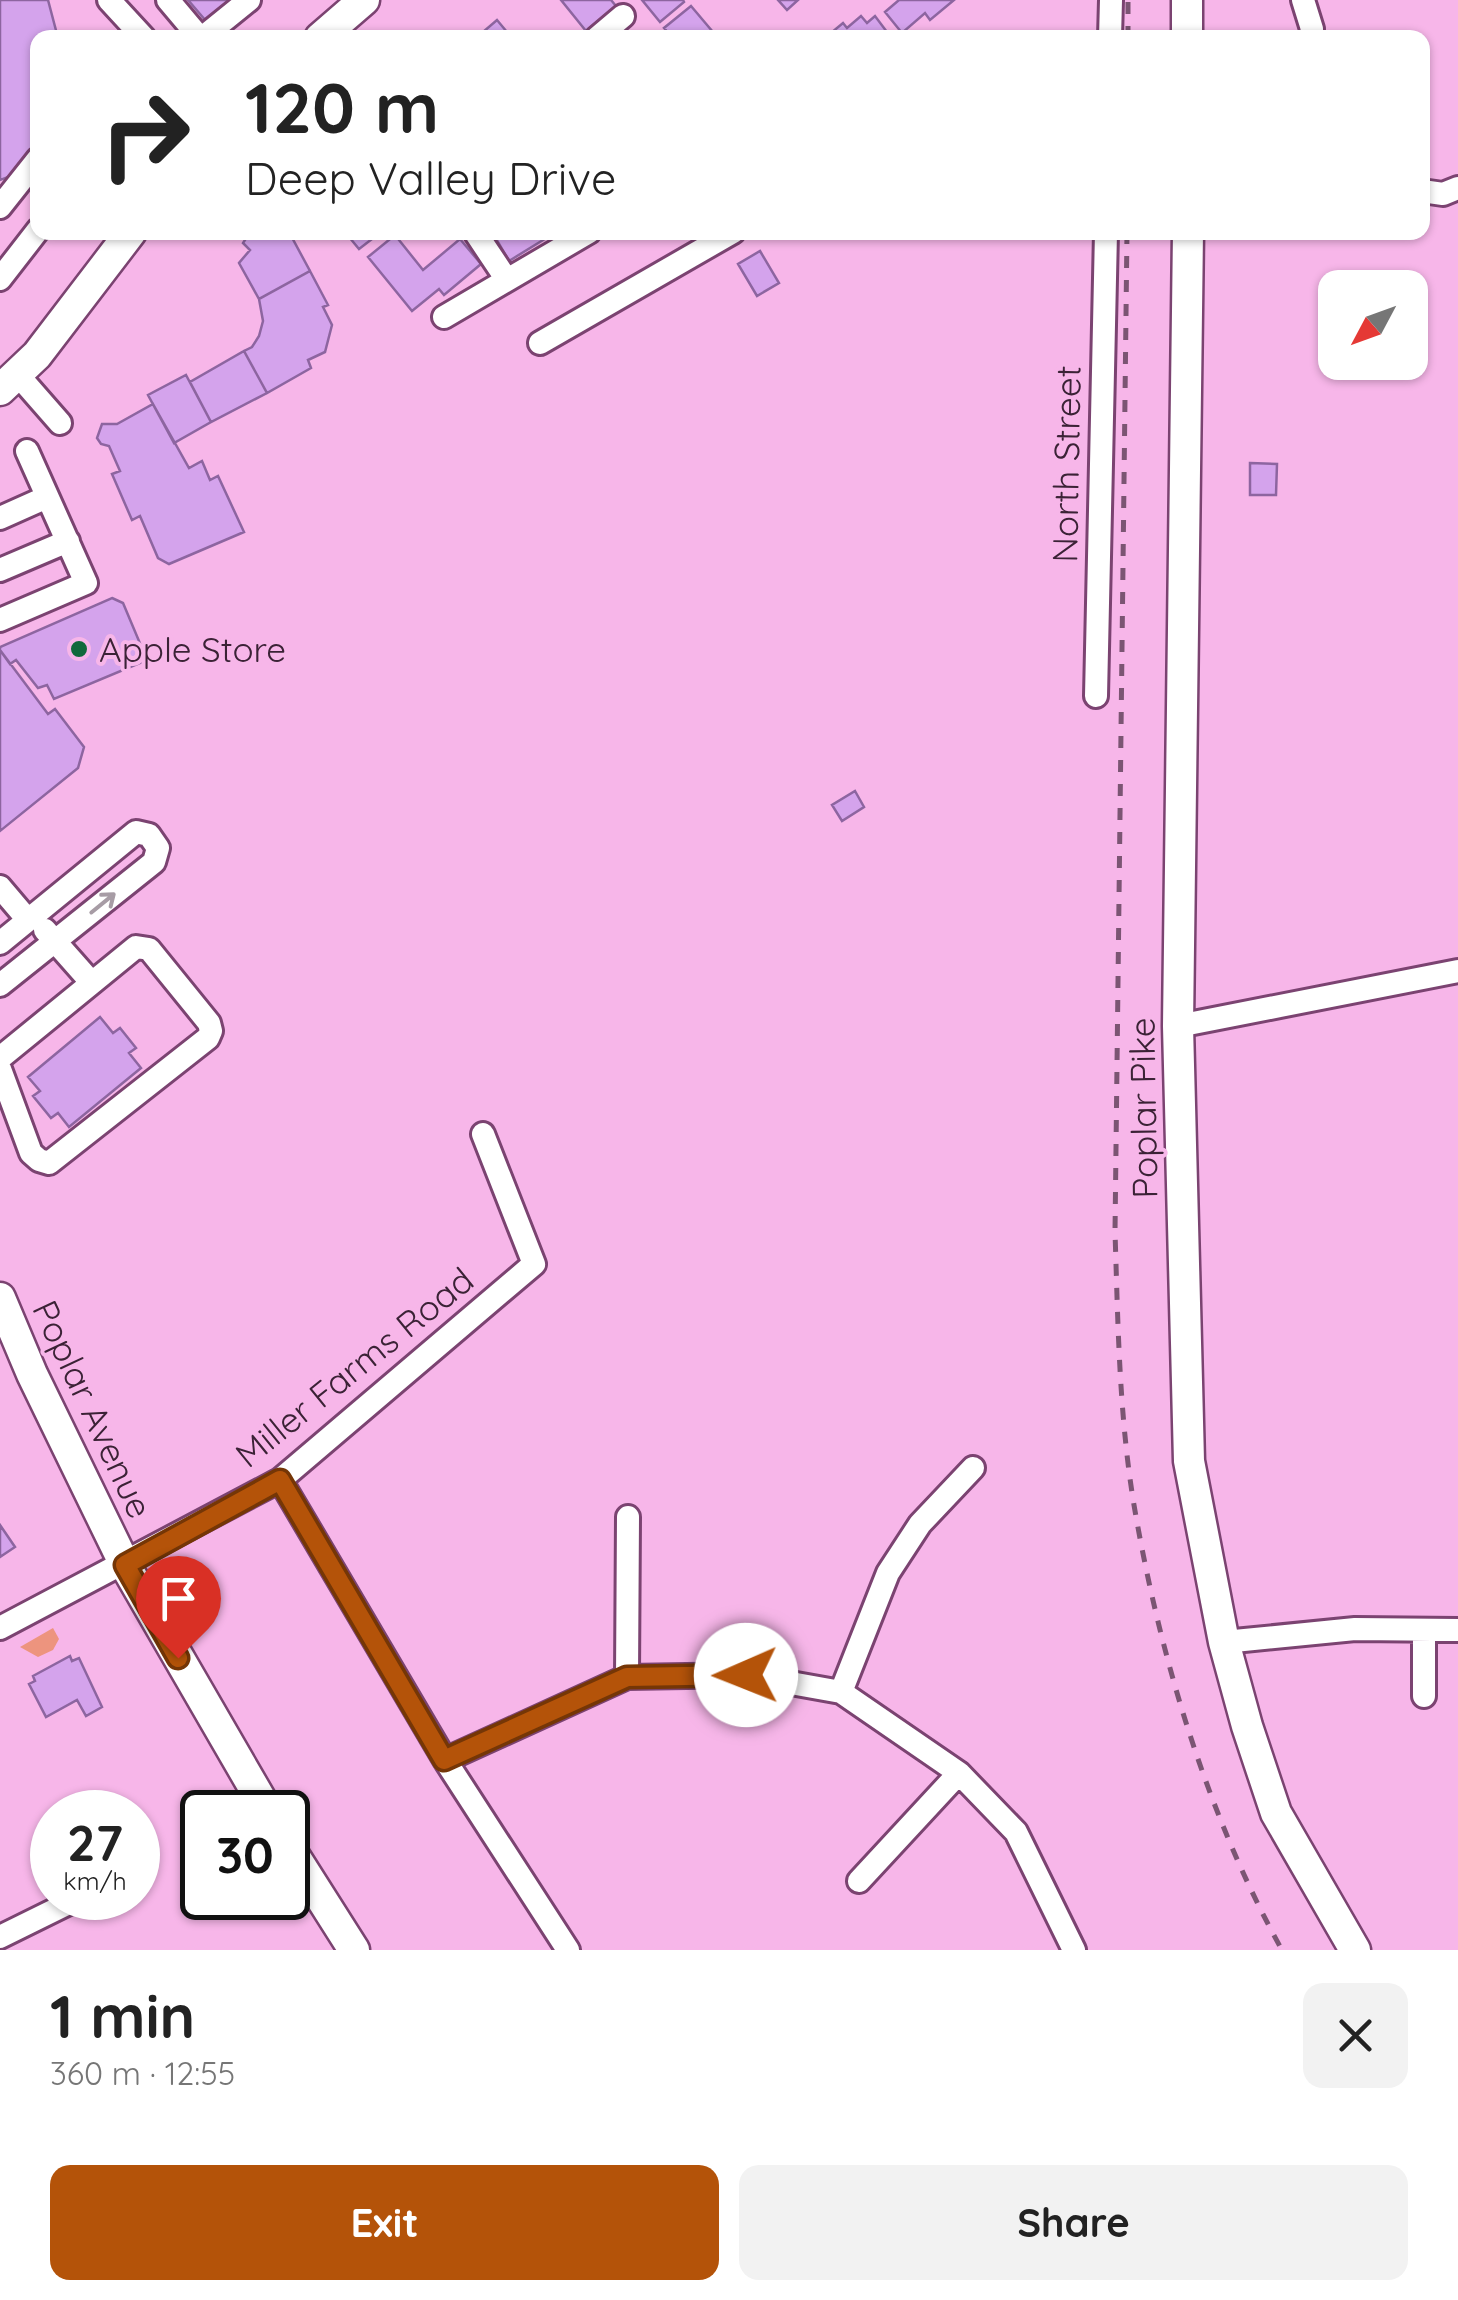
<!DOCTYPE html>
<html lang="en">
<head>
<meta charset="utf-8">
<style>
  :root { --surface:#fff; --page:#f2f2f2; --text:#222; --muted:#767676; --accent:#b45309 }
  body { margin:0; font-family:Quicksand,sans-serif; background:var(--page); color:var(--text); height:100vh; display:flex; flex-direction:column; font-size:38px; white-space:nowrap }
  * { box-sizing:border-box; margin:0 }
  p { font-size:32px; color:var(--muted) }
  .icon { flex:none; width:55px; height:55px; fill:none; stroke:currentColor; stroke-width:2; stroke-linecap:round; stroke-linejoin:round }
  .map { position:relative; height:1950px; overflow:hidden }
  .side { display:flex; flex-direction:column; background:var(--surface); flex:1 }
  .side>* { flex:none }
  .top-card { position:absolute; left:30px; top:30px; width:1400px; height:210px; border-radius:20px; box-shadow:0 2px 8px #0004; background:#fff; color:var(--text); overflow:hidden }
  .needle { width:65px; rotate:229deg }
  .controls { position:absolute; left:1318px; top:270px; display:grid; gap:20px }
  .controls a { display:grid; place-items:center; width:110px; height:110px; border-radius:20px; background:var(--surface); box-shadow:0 2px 8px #0004; font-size:50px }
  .speed { position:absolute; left:30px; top:1790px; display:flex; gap:20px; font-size:50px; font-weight:700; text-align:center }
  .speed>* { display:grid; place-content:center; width:130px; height:130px; border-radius:50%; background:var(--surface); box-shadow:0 2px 8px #0004; line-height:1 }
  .speed small { font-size:25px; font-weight:400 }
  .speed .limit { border:5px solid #111; border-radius:15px; background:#fff; color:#111 }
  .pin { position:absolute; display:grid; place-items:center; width:85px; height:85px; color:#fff; margin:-102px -42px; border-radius:50% 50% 50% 0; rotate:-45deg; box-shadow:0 0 10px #0007 }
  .pin .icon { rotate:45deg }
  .me { position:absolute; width:110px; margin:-55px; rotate:269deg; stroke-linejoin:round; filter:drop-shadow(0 0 8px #0008) }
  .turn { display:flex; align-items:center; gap:35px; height:210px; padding:0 50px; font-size:45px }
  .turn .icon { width:130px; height:130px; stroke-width:2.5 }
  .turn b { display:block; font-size:70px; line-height:85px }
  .round { display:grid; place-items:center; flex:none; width:105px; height:105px; border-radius:20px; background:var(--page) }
  .summary { display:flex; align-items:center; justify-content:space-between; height:170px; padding:0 50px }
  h1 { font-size:60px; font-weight:800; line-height:75px }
  .button { display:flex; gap:20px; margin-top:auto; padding:20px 50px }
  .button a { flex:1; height:115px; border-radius:20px; background:var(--accent); color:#fff; font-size:40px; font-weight:800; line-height:115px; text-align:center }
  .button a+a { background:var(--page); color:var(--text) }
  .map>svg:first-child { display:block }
  .green { fill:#ed947e }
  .building { fill:#d4a3ec; stroke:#8d65a0; stroke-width:2.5 }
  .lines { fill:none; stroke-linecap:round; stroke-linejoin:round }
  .minor-casing { stroke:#7b4371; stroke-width:28 }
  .major-casing { stroke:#7b4371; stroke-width:35 }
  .minor { stroke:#fff; stroke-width:22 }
  .major { stroke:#fff; stroke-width:30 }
  .rail { stroke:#7b5573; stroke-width:5; stroke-dasharray:12 12; stroke-linecap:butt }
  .oneway { stroke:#a79ca5 }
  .route-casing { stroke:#753606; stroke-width:25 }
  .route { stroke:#b45309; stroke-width:18 }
  .poi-dot { fill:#11693b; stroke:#f7b6e9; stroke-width:4 }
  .labels { text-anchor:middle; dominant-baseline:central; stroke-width:8; stroke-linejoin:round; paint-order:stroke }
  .street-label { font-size:35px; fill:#3b2236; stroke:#f7b6e9 }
  .poi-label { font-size:35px; fill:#3b2236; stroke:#f7b6e9; text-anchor:start }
</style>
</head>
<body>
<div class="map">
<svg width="1458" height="1950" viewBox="0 0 1458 1950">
  <rect width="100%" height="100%" fill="#f7b6e9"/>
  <path class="green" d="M53 1628 59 1639 53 1650 38 1657 20 1647Z"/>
  <path class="building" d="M0 0H48L58 38H38V145L11 176 0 180Z
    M188 0H231L206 21Z
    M561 0H611L616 6 586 31Z
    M642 0H683L684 2 660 22Z
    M778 0H798L787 10Z
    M899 0H954L930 20 925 13 902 33 885 12Z
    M691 6 718 38H673L664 28Z
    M861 16 867 23 875 16 887 32 880 38H825L843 23 847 28Z
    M497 20 512 38H476Z
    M250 232H289L310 271 259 299 239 263 250 250 243 243Z
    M345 232H381L359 249Z
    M498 232H556L509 261 494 235Z
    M395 235 423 270 460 239 481 264 444 295 439 289 412 311 368 257Z
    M760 251 779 283 757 296 738 264Z
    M310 271 328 305 323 307 332 325 325 352 308 360 311 368 267 393 244 351 252 347 259 336 263 321 259 299Z
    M244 351 267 393 211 422 190 382Z
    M186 375 211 422 174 443 148 395Z
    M153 404 189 468 202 461 210 480 218 476 244 532 169 564 158 558 140 516 132 520 112 474 120 471 109 446 101 444 97 438 102 424H117Z
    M1250 463 1277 464 1276 495H1250Z
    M112 598 123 603 147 660 54 699 47 685 38 688 16 660 10 664 0 650V647Z
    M0 650 48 714 55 709 84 747 78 768 0 831Z
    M855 791 864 807 842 821 832 805Z
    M100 1017 113 1033 120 1028 136 1048 129 1053 141 1068 69 1127 58 1113 51 1118 33 1096 40 1091 28 1077Z
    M0 1525 15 1547 0 1557Z
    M70 1656 72 1661 79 1658 102 1707 86 1716 77 1700 46 1717 29 1684 35 1681 33 1676Z"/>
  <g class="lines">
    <g class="minor-casing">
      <path id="minor" d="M109 0 144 38
        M168 0 200 38
        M1303 0 1312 29 1310 38
        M202 38 249 0
        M597 38 623 16
        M1110 38 1111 0
        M1422 191 1443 194 1458 188
        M0 207 38 159
        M475 232 507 280
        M0 279 38 230
        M444 317 589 232
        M540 343 733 232
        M18 375 60 423
        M0 518 47 497
        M0 570 68 541
        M0 620 86 583 27 451
        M1096 696 1106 232
        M0 887 28 920
        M45 930 91 982
        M0 943 136 832 149 835 158 848 154 862 0 985
        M1178 1026 1458 971
        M0 1058 136 947 149 949 209 1023 211 1031 208 1038 49 1163 39 1160 31 1153 0 1069
        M280 1480 445 1760 568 1950
        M0 1628 280 1480 534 1264 483 1134
        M1224 1642 1355 1629 1458 1630
        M627 1677 628 1517
        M841 1692 888 1573 920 1524 973 1468
        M1424 1696V1630
        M445 1760 627 1677 746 1675 841 1692 959 1773 1016 1832 1074 1950
        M859 1881 959 1773
        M0 1937 79 1898"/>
    </g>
    <g class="major-casing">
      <path id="major" d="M1187 0V38
        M320 38 364 0
        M1188 232 1178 1026 1189 1461 1224 1642 1247 1726 1276 1813 1355 1950
        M0 390 37 355 131 232
        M0 1298 32 1374 125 1565 268 1812
        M288 1846 354 1950"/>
    </g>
    <use href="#minor" class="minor"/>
    <use href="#major" class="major"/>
    <path class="rail" d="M1128 38V0
      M1127 232 1115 1232C1118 1323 1119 1415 1134 1505 1160 1657 1207 1815 1282 1950"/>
  </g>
  <defs><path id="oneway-shaft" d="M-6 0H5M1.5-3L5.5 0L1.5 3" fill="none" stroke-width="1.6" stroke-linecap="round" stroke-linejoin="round" transform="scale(2.5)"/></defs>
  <use class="oneway" href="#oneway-shaft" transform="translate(103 903) rotate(-39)"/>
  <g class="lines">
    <g class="route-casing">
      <path id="route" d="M178 1658 125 1565 280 1480 444 1760 627 1677 746 1675"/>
    </g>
    <use href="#route" class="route"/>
  </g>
  <circle class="poi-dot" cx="79" cy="649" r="10"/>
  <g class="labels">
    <g class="street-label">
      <text transform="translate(1066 464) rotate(-89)">North Street</text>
      <text transform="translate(1143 1108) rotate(-91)">Poplar Pike</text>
      <text transform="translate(354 1367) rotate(-39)">Miller Farms Road</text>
      <text transform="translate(93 1409) rotate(65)">Poplar Avenue</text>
    </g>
    <g class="poi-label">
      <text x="99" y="649">Apple Store</text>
    </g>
  </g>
</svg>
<div class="controls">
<a><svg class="needle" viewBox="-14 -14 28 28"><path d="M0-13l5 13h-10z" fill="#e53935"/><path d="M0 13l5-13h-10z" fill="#767676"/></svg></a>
</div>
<div class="speed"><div>27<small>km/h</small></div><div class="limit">30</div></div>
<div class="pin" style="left:178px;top:1658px;background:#d93025"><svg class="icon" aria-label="arrive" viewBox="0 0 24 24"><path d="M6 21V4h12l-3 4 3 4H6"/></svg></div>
<svg class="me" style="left:746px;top:1675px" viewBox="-20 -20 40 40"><circle r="19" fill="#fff"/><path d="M0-13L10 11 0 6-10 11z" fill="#b45309"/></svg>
<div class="top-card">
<div class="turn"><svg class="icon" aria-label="right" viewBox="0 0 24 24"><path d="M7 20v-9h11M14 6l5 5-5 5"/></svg><div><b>120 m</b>Deep Valley Drive</div></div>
</div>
</div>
<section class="side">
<div class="summary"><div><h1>1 min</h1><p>360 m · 12:55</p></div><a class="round"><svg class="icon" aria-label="close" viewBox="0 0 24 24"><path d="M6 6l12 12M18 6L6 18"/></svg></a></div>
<div class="button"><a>Exit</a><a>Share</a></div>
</section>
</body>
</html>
